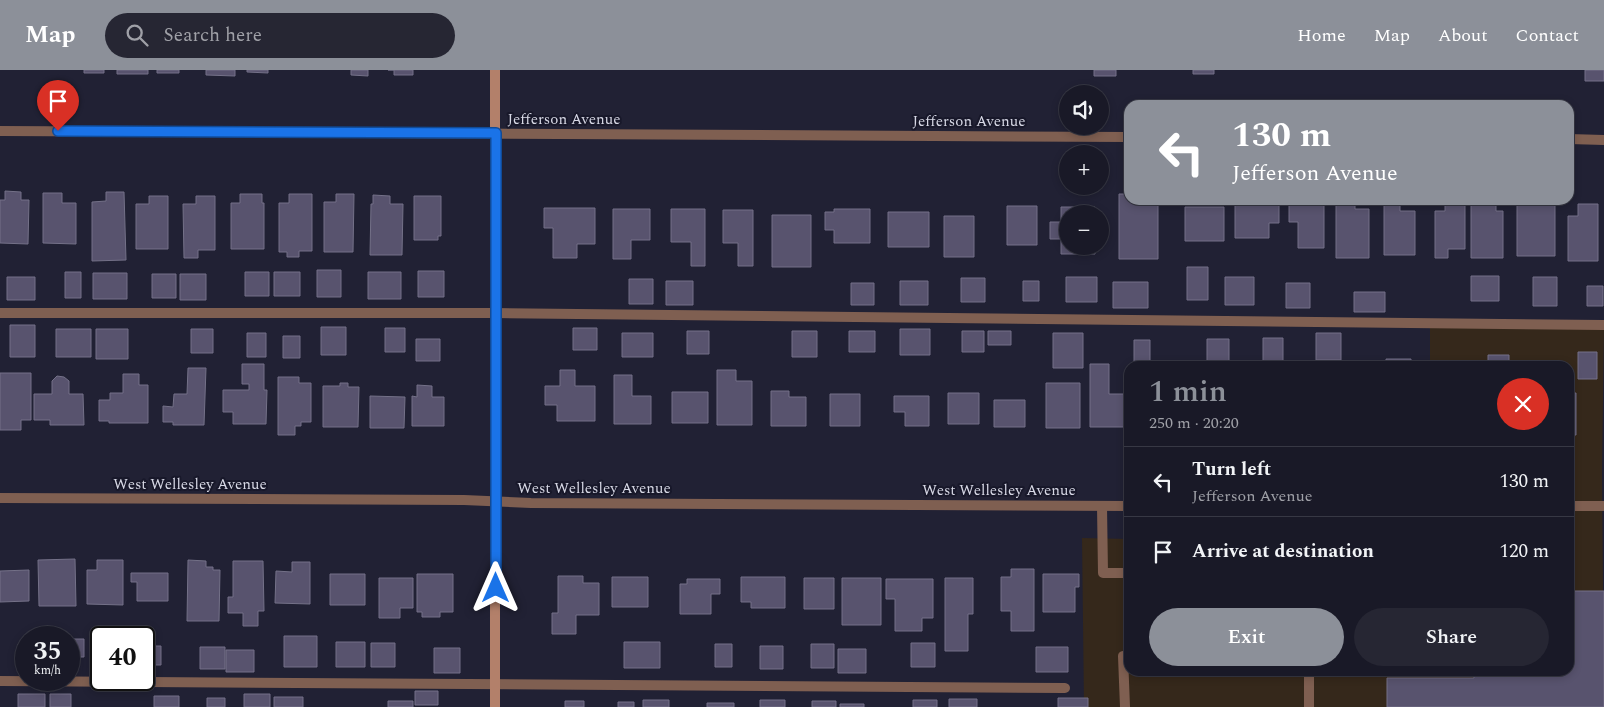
<!DOCTYPE html>
<html lang="en">
<head>
<meta charset="utf-8">
<style>
  :root { --surface:#191927; --page:#262633; --text:#f1f3f6; --muted:#9fa0a7; --line:#373844; --accent:#8c9099 }
  body { margin:0; font-family:Spectral,serif; background:var(--page); color:var(--text); height:100vh; display:flex; flex-direction:column; font-size:19px; white-space:nowrap }
  * { box-sizing:border-box; margin:0 }
  p { font-size:16px; color:var(--muted) }
  .icon { flex:none; width:28px; height:28px; fill:none; stroke:currentColor; stroke-width:2; stroke-linecap:round; stroke-linejoin:round }
  .map { position:relative; flex:1; overflow:hidden }
  .drawer { position:absolute; left:1124px; top:291px; width:450px; height:315px; display:flex; flex-direction:column; background:var(--surface); border-radius:15px; box-shadow:0 2px 8px #0003,0 0 0 1px var(--line) }
  .drawer>* { flex:none }
  .banner { position:absolute; left:1124px; top:30px; width:450px; height:105px; border-radius:15px; box-shadow:0 2px 8px #0003,0 0 0 1px var(--line); background:#8c9099; color:#fff; overflow:hidden }
  .controls { position:absolute; left:1059px; top:15px; display:grid; gap:10px }
  .controls a { display:grid; place-items:center; width:50px; height:50px; border-radius:50%; background:var(--surface); box-shadow:0 2px 8px #0003,0 0 0 1px var(--line); font-size:25px }
  .speed { position:absolute; left:15px; top:556px; display:flex; gap:10px; font-size:25px; font-weight:700; text-align:center }
  .speed>* { display:grid; place-content:center; width:65px; height:65px; border-radius:50%; background:var(--surface); box-shadow:0 2px 8px #0003,0 0 0 1px var(--line); line-height:1 }
  .speed small { font-size:12px; font-weight:400 }
  .speed .limit { border:2px solid #111; border-radius:8px; background:#fff; color:#111 }
  .pin { position:absolute; display:grid; place-items:center; width:42px; height:42px; color:#fff; margin:-51px -21px; border-radius:50% 50% 50% 0; rotate:-45deg; box-shadow:0 0 5px #0007 }
  .pin .icon { rotate:45deg }
  .me { position:absolute; width:55px; margin:-28px; rotate:0deg; stroke-linejoin:round; filter:drop-shadow(0 0 4px #0008) }
  .turn { display:flex; align-items:center; gap:18px; height:105px; padding:0 25px; font-size:22px }
  .turn .icon { width:65px; height:65px; stroke-width:2.5 }
  .turn b { display:block; font-size:35px; line-height:42px }
  .round { display:grid; place-items:center; flex:none; width:52px; height:52px; border-radius:26px; background:var(--page) }
  .head { display:flex; align-items:center; justify-content:space-between; height:85px; padding:0 25px }
  h1 { font-size:30px; font-weight:600; line-height:38px; color:var(--accent) }
  .action { display:flex; gap:10px; margin-top:auto; padding:10px 25px }
  .action a { flex:1; height:58px; border-radius:30px; background:var(--accent); color:#fff; font-size:20px; font-weight:600; line-height:58px; text-align:center }
  .action a+a { background:var(--page); color:var(--text) }
  ul { padding:0; list-style:none }
  li { display:flex; align-items:center; gap:15px; height:70px; padding:0 25px; border-top:1px solid var(--line) }
  li div { flex:1 }
  li b { display:block; font-size:19px }
  li em { font-style:normal }
  header { display:flex; align-items:center; gap:30px; box-sizing:border-box; height:70px; padding:0 25px; background:var(--accent); color:#fff }
  header strong { font-size:24px }
  nav { display:flex; gap:28px; margin-inline-start:auto; font-size:18px }
  .search { width:350px; height:45px; background:var(--page); display:flex; align-items:center; gap:12px; box-sizing:border-box; padding:0 18px; border-radius:28px; color:var(--muted); font-size:19px }
  .map>svg:first-child { display:block }
  .education { fill:#35281b }
  .building { fill:#58536e; stroke:#747188 }
  .lines { fill:none; stroke-linecap:round; stroke-linejoin:round }
  .lane { stroke:#7f5f51; stroke-width:10 }
  .street { stroke:#7f5f51; stroke-width:10 }
  .secondary { stroke:#b3806a; stroke-width:10 }
  .route-casing { stroke:#114b97; stroke-width:12 }
  .route { stroke:#1a73e8; stroke-width:9 }
  .labels { text-anchor:middle; dominant-baseline:central; stroke-width:4; stroke-linejoin:round; paint-order:stroke }
  .street-label { font-size:15px; fill:#d7d8e5; stroke:#18182a }
</style>
</head>
<body>
<header>
<strong>Map</strong>
<div class="search"><svg class="icon" aria-label="search" viewBox="0 0 24 24"><circle cx="10" cy="10" r="6"/><path d="M15 15l6 6"/></svg>Search here</div>
<nav><a>Home</a><a>Map</a><a>About</a><a>Contact</a></nav>
</header>
<div class="map">
<svg width="1604" height="637" viewBox="0 0 1604 637">
  <rect width="100%" height="100%" fill="#212134"/>
  <path class="education" d="M1430 257H1604L1602 403 1604 637H1084L1082 468 1129 469V601H1569V296H1430Z"/>
  <path class="building" d="M84 0H104V3H84Z
    M117 0H148V4H117Z
    M157 0H179V3H157Z
    M206 0H235V6L206 5Z
    M247 0H268V3L247 2Z
    M351 0H368V6L351 5Z
    M388 0H413V5H394V0Z
    M1094 0H1116V6H1094Z
    M1193 0H1214V4H1193Z
    M1585 0H1604V11H1585Z
    M5 121 21 122V130H29L28 174 0 173V130H5Z
    M106 122H124L126 190 92 191V132L106 131Z
    M43 123H62V133H76V174L43 173Z
    M240 124H262V133H264V179H231V133H240Z
    M289 124H312V181H299V187H287V182H279V133H289Z
    M336 124H354L353 182H324V132H336Z
    M1119 124H1129V130H1158V189H1119Z
    M373 125 390 126V134H403L402 185H370L371 134H373Z
    M149 126H168V179H136V134H149Z
    M196 126H215V180H198V188H184L183 134H196Z
    M414 126H441V166H438V170H414Z
    M1289 131H1324V178H1298V152H1289Z
    M1445 131H1465V179H1448V188H1435V141H1445Z
    M1471 131H1496V141H1503V188H1471Z
    M1336 132H1355V139H1369V188H1336Z
    M1517 132H1555V186H1517Z
    M1384 133H1400V141H1415V185H1384Z
    M1235 134H1279V153H1269V168H1235Z
    M1578 134H1598V191H1568V146H1578Z
    M1007 136H1037V175H1007Z
    M1061 137H1095V144H1068V176H1095V184H1061V169H1050V152H1061Z
    M1185 137H1224V171H1185Z
    M544 138H595V174H577V188H553V158H544Z
    M613 139H650V170H631V189H613Z
    M671 139H705V196H691V172H671Z
    M834 139H870V173H834V160H825V142H834Z
    M723 140H753V196H738V173H723Z
    M888 142H929V177H888Z
    M772 145H811V197H772Z
    M944 146H974V187H944Z
    M1187 197H1208V230H1187Z
    M317 200H341V227H317Z
    M418 201H444V227H418Z
    M65 202H81V228H65Z
    M245 202H269V226H245Z
    M274 202H300V226H274Z
    M368 202H401V229H368Z
    M93 203H127V229H93Z
    M152 204H176V228H152Z
    M180 204H206V230H180Z
    M1471 206H1499V231H1471Z
    M7 207H35V230H7Z
    M1066 207H1097V232H1066Z
    M1225 207H1254V235H1225Z
    M1533 207H1557V236H1533Z
    M961 208H985V232H961Z
    M629 209H653V234H629Z
    M666 211H693V235H666Z
    M900 211H928V235H900Z
    M1023 211H1039V231H1023Z
    M1113 212H1148V238H1113Z
    M851 213H874V235H851Z
    M1286 213H1310V238H1286Z
    M1587 216H1603V236H1587Z
    M1354 222H1385V242H1354Z
    M10 255H35V287H10Z
    M321 257H346V285H321Z
    M385 258H405V282H385Z
    M573 258H597V280H573Z
    M56 259H91V287H56Z
    M96 259H128V289H96Z
    M191 259H213V283H191Z
    M900 259H930V285H900Z
    M687 261H709V284H687Z
    M792 261H817V287H792Z
    M849 261H875V282H849Z
    M962 261H984V282H962Z
    M988 261H1011V275H988Z
    M247 263H266V287H247Z
    M622 263H653V287H622Z
    M1053 263H1083V298H1053Z
    M1316 263H1341V290H1316Z
    M283 266H300V288H283Z
    M1263 268H1283V296H1263Z
    M416 269H440V291H416Z
    M1207 269H1229V291H1207Z
    M1134 270H1150V293H1134Z
    M1578 282H1597V309H1578Z
    M1488 285H1509V296H1488Z
    M1386 289H1411V296H1386Z
    M242 294H264V320H267L266 354H233V342H223V320H249V314H242Z
    M1090 294H1109V324H1125V357H1090Z
    M188 298H206L204 355H173V352H163V336L173 337 174 324H187Z
    M560 300H575V316H595V351H557V335H545V316H560Z
    M717 300H736V311H752V355H717Z
    M0 303H31V350H21V360H0Z
    M123 304H139V315H148V353H109V351H99V330H110V323H123Z
    M614 305H632V326H651V354H614Z
    M57 306 64 307 69 311V324H83L84 355H50V350H34V324H52V311Z
    M278 307H299V313H311V352H301V356H295V365H278Z
    M340 313H348V317H359L358 357H323V316H340Z
    M1046 313H1080V358H1046Z
    M417 315 432 316V327H444V356H412V326L417 327Z
    M771 321H789V327H806V356H771Z
    M672 322H708V353H672Z
    M948 323H979V354H948Z
    M1569 323H1576V365H1569Z
    M830 324H860V356H830Z
    M370 326 405 327 404 358H370Z
    M894 326H929V356H905V342H894Z
    M994 330H1025V357H994Z
    M75 489 76 536H39L38 490Z
    M97 490H123V535L87 534V500H97Z
    M188 490 206 491V497H213V500H220L219 551H187Z
    M233 491H263L264 541H258V556H243V543H228V527H233Z
    M292 492H310V534L275 533 276 501 292 502Z
    M1011 499H1034V561H1011V541H1001V507H1011Z
    M29 500V531L0 532V501Z
    M131 503H168V531H137V512H131Z
    M330 504H365V535H330Z
    M417 504H453V542H440V547H422V542H417Z
    M1043 504H1079V517H1075V542H1043Z
    M558 506H583V513H599V545H576V564H552V543H558Z
    M612 507H648V537H612Z
    M741 507H785V538H751V532H741Z
    M379 508H413V538H400V548H379Z
    M804 508H834V539H804Z
    M842 508H881V555H842Z
    M945 508H973V544H968V581H945Z
    M687 509H720V524H711V544H680V514H687Z
    M886 509H933V548H922V561H895V529H886Z
    M1569 521H1604V637H1387V608H1474V601H1569Z
    M284 566H317V597H284Z
    M91 567H122V568H101V594L92 595Z
    M69 569H84V587H69Z
    M336 572H365V597H336Z
    M624 572H660V598H624Z
    M371 573H395V597H371Z
    M911 573H935V597H911Z
    M18 574H26V596H18Z
    M715 574H732V597H715Z
    M811 574H834V598H811Z
    M144 576H161V595H144Z
    M760 576H783V599H760Z
    M200 577H225V599H200Z
    M1036 577H1068V602H1036Z
    M434 578H460V603H434Z
    M838 579H866V603H838Z
    M226 580H254V602H226Z
    M415 621H438V635H415Z
    M18 624H45V637H18Z
    M50 624H71V637H50Z
    M244 624H270V637H244Z
    M154 626H179V637H154Z
    M274 627H303V637H274Z
    M207 628H225V637H207Z
    M1058 628H1088V637H1058Z
    M949 629H977V637H949Z
    M643 630H669V637H643Z
    M760 630H785V637H760Z
    M913 630H937V637H913Z
    M388 631H413V637H388Z
    M565 631H584V637H565Z
    M812 631H836V637H812Z
    M618 632H634V637H618Z
    M707 633H734V637H707Z
    M840 634H864V637H840Z"/>
  <g class="lines">
    <path class="lane" d="M0 243H495L1604 255
      M1102 436 1103 503H1129
      M1309 601V637
      M0 611 1065 618
      M1125 637 1123 586H1129"/>
    <path class="street" d="M0 61 1129 67
      M1569 69 1604 70
      M0 428 464 430 531 433 1129 436
      M1569 436H1604"/>
    <path class="secondary" d="M495 637V0"/>
  </g>
  <g class="lines">
    <g class="route-casing">
      <path id="route" d="M58 61 496 63V518"/>
    </g>
    <use href="#route" class="route"/>
  </g>
  <g class="labels">
    <g class="street-label">
      <text x="564" y="49">Jefferson Avenue</text>
      <text x="969" y="51">Jefferson Avenue</text>
      <text x="190" y="414">West Wellesley Avenue</text>
      <text x="594" y="418">West Wellesley Avenue</text>
      <text x="999" y="420">West Wellesley Avenue</text>
    </g>
  </g>
</svg>
<div class="controls">
<a><svg class="icon" aria-label="sound" viewBox="0 0 24 24"><path d="M4 9h4l5-4v14l-5-4H4zM17 9q2 3 0 6"/></svg></a>
<a>+</a>
<a>−</a>
</div>
<div class="speed"><div>35<small>km/h</small></div><div class="limit">40</div></div>
<div class="pin" style="left:58px;top:61px;background:#d93025"><svg class="icon" aria-label="arrive" viewBox="0 0 24 24"><path d="M6 21V4h12l-3 4 3 4H6"/></svg></div>
<svg class="me" style="left:496px;top:518px" viewBox="-20 -20 40 40"><path d="M0-17L14 15 0 8-14 15z" fill="#1a73e8" stroke="#fff" stroke-width="4"/></svg>
<div class="banner">
<div class="turn"><svg class="icon" aria-label="left" viewBox="0 0 24 24"><path d="M17 20v-9H6M10 6l-5 5 5 5"/></svg><div><b>130 m</b>Jefferson Avenue</div></div>
</div>
<section class="drawer">
<div class="head"><div><h1>1 min</h1><p>250 m · 20:20</p></div><a class="round" style="background:#d93025;color:#fff"><svg class="icon" aria-label="close" viewBox="0 0 24 24"><path d="M6 6l12 12M18 6L6 18"/></svg></a></div>
<ul>
<li><svg class="icon" aria-label="left" viewBox="0 0 24 24"><path d="M17 20v-9H6M10 6l-5 5 5 5"/></svg><div><b>Turn left</b><p>Jefferson Avenue</p></div><em>130 m</em></li>
<li><svg class="icon" aria-label="arrive" viewBox="0 0 24 24"><path d="M6 21V4h12l-3 4 3 4H6"/></svg><div><b>Arrive at destination</b></div><em>120 m</em></li>
</ul>
<div class="action"><a>Exit</a><a>Share</a></div>
</section>
</div>
</body>
</html>
